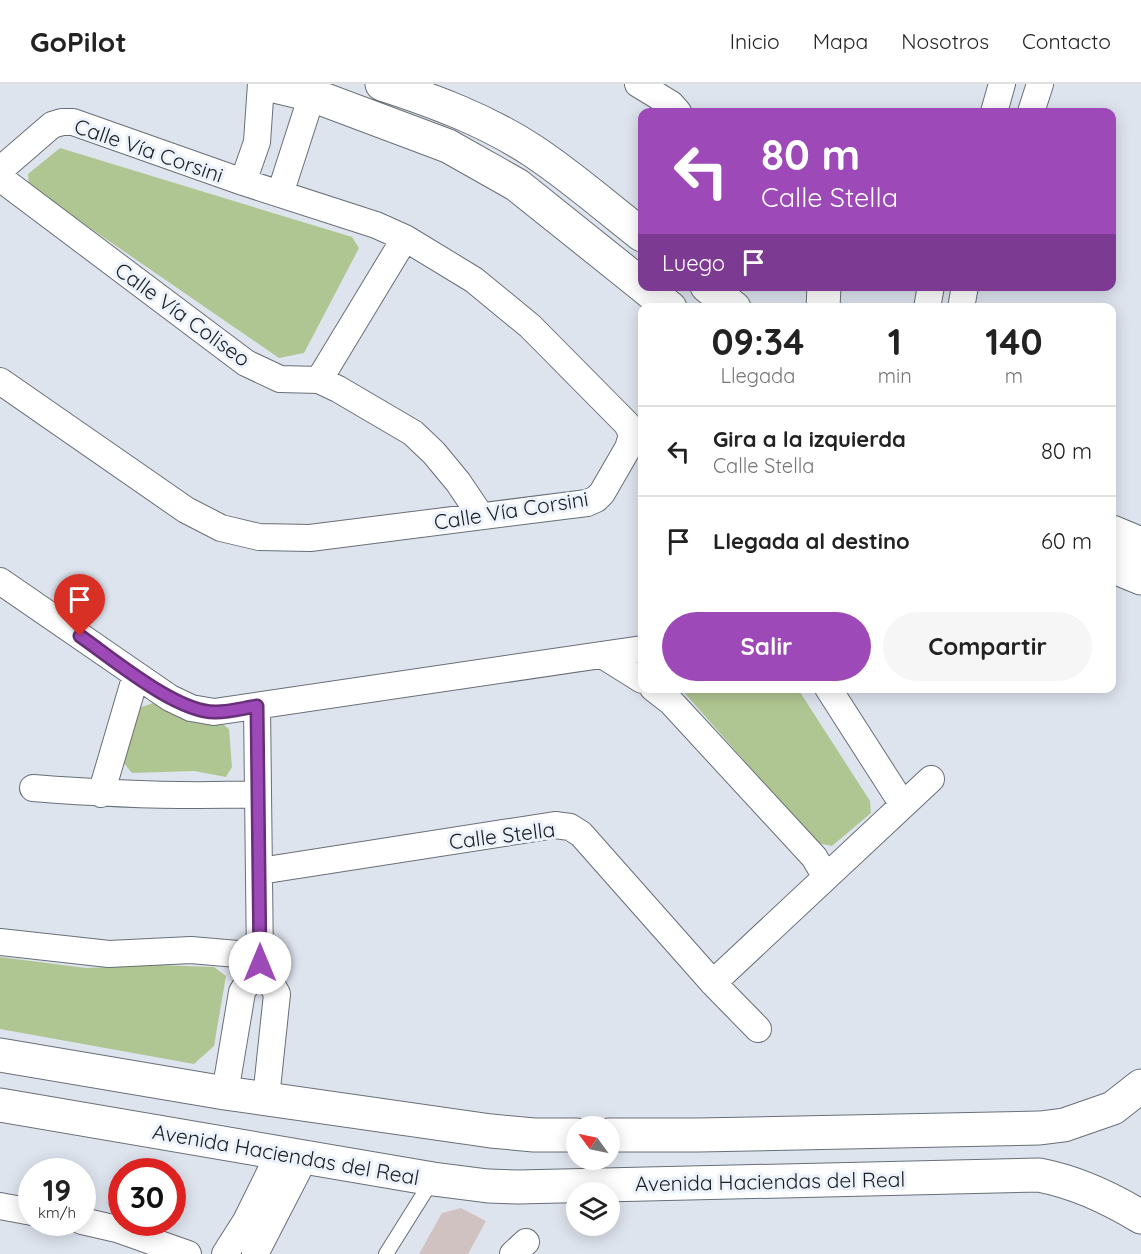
<!DOCTYPE html>
<html lang="es">
<head>
<meta charset="utf-8">
<style>
  :root { --surface:#fff; --page:#f6f6f6; --text:#222; --muted:#767676; --line:#e0e0e0; --accent:#9d49b7 }
  body { margin:0; font-family:Quicksand,sans-serif; background:var(--page); color:var(--text); height:100vh; display:flex; flex-direction:column; font-size:22px; white-space:nowrap }
  * { box-sizing:border-box; margin:0 }
  p { font-size:20px; color:var(--muted) }
  .icon { flex:none; width:33px; height:33px; fill:none; stroke:currentColor; stroke-width:2; stroke-linecap:round; stroke-linejoin:round }
  .map { position:relative; flex:1; overflow:hidden }
  .side { position:absolute; left:638px; top:219px; width:478px; height:390px; display:flex; flex-direction:column; background:var(--surface); border-radius:12px; box-shadow:0 3px 15px #0003 }
  .side>* { flex:none }
  .top-card { position:absolute; left:638px; top:24px; width:478px; height:183px; border-radius:12px; box-shadow:0 3px 15px #0003; background:#9d49b7; color:#fff; overflow:hidden }
  .needle { width:39px; rotate:303deg }
  .fabs { position:absolute; left:566px; top:1032px; display:grid; gap:12px }
  .fabs a { display:grid; place-items:center; width:54px; height:54px; border-radius:50%; background:var(--surface); box-shadow:0 3px 15px #0003; font-size:30px }
  .speed { position:absolute; left:18px; top:1074px; display:flex; gap:12px; font-size:30px; font-weight:700; text-align:center }
  .speed>* { display:grid; place-content:center; width:78px; height:78px; border-radius:50%; background:var(--surface); box-shadow:0 3px 15px #0003; line-height:1 }
  .speed small { font-size:15px; font-weight:400 }
  .speed .limit { border:9px solid #d22; background:#fff; color:#111 }
  .pin { position:absolute; display:grid; place-items:center; width:51px; height:51px; color:#fff; margin:-62px -26px; border-radius:50% 50% 50% 0; rotate:-45deg; box-shadow:0 0 6px #0007 }
  .pin .icon { rotate:45deg }
  .me { position:absolute; width:66px; margin:-33px; rotate:0deg; stroke-linejoin:round; filter:drop-shadow(0 0 4px #0008) }
  .turn { display:flex; align-items:center; gap:21px; height:126px; padding:0 24px; font-size:27px }
  .turn .icon { width:78px; height:78px; stroke-width:2.5 }
  .turn b { display:block; font-size:42px; line-height:51px }
  .then { display:flex; align-items:center; height:57px; padding:0 24px; background:#0003; gap:12px; font-size:22px }
  .eta { display:flex; justify-content:space-evenly; align-items:center; height:102px; text-align:center }
  .eta b { font-size:36px; font-weight:700; line-height:42px }
  .primary-button { display:flex; gap:12px; margin-top:auto; padding:12px 24px }
  .primary-button a { flex:1; height:69px; border-radius:36px; background:var(--accent); color:#fff; font-size:24px; font-weight:700; line-height:69px; text-align:center }
  .primary-button a+a { background:var(--page); color:var(--text) }
  ul { padding:0; list-style:none }
  li { display:flex; align-items:center; gap:18px; height:90px; padding:0 24px; border-top:2px solid var(--line) }
  li div { flex:1 }
  li b { display:block; font-size:22px }
  li em { font-style:normal }
  header { display:flex; align-items:center; gap:36px; box-sizing:border-box; height:84px; padding:0 30px; background:var(--surface); border-bottom:2px solid var(--line) }
  header strong { font-size:28px }
  nav { display:flex; gap:33px; margin-inline-start:auto; font-size:21px }
  .map>svg:first-child { display:block }
  .green { fill:#b0c692 }
  .building { fill:#cfc2c0 }
  .lines { fill:none; stroke-linecap:round; stroke-linejoin:round }
  .lane-casing { stroke:#696f77; stroke-width:16 }
  .street-casing { stroke:#696f77; stroke-width:28 }
  .secondary-casing { stroke:#696f77; stroke-width:35 }
  .lane { stroke:#fff; stroke-width:14 }
  .street { stroke:#fff; stroke-width:26 }
  .secondary { stroke:#fff; stroke-width:33 }
  .route-casing { stroke:#662f77; stroke-width:15 }
  .route { stroke:#9d49b7; stroke-width:10 }
  .labels { text-anchor:middle; dominant-baseline:central; stroke-width:6; stroke-linejoin:round; paint-order:stroke }
  .street-label { font-size:21px; fill:#1b1e21; stroke:#ebf2fb }
</style>
</head>
<body>
<header>
<strong>GoPilot</strong>
<nav><a>Inicio</a><a>Mapa</a><a>Nosotros</a><a>Contacto</a></nav>
</header>
<div class="map">
<svg width="1141" height="1170" viewBox="0 0 1141 1170">
  <rect width="100%" height="100%" fill="#dee4ee"/>
  <path class="green" d="M60 64 352 153 359 164 304 269 279 274 29 102 28 90Z
    M681 605H798L870 717 871 729 832 762 817 759Z
    M153 619 186 635 220 638 229 645 232 683 226 693 194 687 132 689 122 677 139 624Z
    M0 873 86 884 158 881 214 883 226 892 214 962 194 980 0 945Z"/>
  <path class="building" d="M461 1124 486 1137 468 1170H419L442 1129Z"/>
  <g class="lines">
    <g class="lane-casing">
      <path id="lane" d="M386 1170 433 1095"/>
    </g>
    <g class="street-casing">
      <path id="street" d="M638 0 671 20 678 28
        M994 28 1002 0
        M1031 28 1040 0
        M0 86 52 41 62 38H73L243 98 376 141 405 154 474 196 530 242 627 340 632 351 628 364 602 409 596 415 587 419 310 454 259 453 221 444 186 426 0 297
        M0 94 246 279 280 295 319 296 338 305 413 349 434 369 458 398 481 432
        M243 98 257 58 261 0
        M280 110 312 11 311 0
        M927 224 931 202
        M961 224 965 202
        M319 296 405 154
        M0 497 170 614 191 624 214 628 642 565
        M602 571 642 596
        M653 604 671 618 814 773 826 793
        M828 604 903 721
        M257 622 260 879 277 910 266 1014
        M33 704C109 710 183 713 258 710
        M101 710 136 591
        M260 787 555 741 570 743 581 750 713 899 758 945
        M0 858 109 870 191 866 260 872
        M713 899 931 695
        M225 1009 242 908 260 879
        M0 1122 32 1128
        M82 1137 117 1145 188 1170
        M225 1170 246 1137 280 1068
        M255 1170 305 1073
        M513 1170 526 1158"/>
    </g>
    <g class="secondary-casing">
      <path id="secondary" d="M266 0 312 11 448 62 517 101 642 201
        M382 0C434 17 486 36 533 67 571 92 606 123 642 151
        M643 202 670 224
        M707 202 734 224
        M823 224 824 202
        M1112 448 1141 460
        M1112 482 1141 494
        M0 971 225 1009 491 1047 534 1051H576
        M0 1021 433 1095 488 1102 518 1103 1039 1091C1075 1098 1110 1114 1141 1133
        M609 1051H699L1040 1044 1064 1041 1113 1024 1141 1002"/>
    </g>
    <use href="#lane" class="lane"/>
    <use href="#street" class="street"/>
    <use href="#secondary" class="secondary"/>
  </g>
  <g class="lines">
    <g class="route-casing">
      <path id="route" d="M80 552C113 575 177 629 216 628 230 628 244 624 257 622L260 879"/>
    </g>
    <use href="#route" class="route"/>
  </g>
  <g class="labels">
    <g class="street-label">
      <text transform="translate(149 66) rotate(19)">Calle Vía Corsini</text>
      <text transform="translate(183 230) rotate(36)">Calle Vía Coliseo</text>
      <text transform="translate(511 426) rotate(-9)">Calle Vía Corsini</text>
      <text transform="translate(502 751) rotate(-7)">Calle Stella</text>
      <text transform="translate(286 1070) rotate(10)">Avenida Haciendas del Real</text>
      <text transform="translate(770 1097) rotate(-1)">Avenida Haciendas del Real</text>
    </g>
  </g>
</svg>
<div class="fabs">
<a><svg class="needle" viewBox="-14 -14 28 28"><path d="M0-13l5 13h-10z" fill="#e53935"/><path d="M0 13l5-13h-10z" fill="#767676"/></svg></a>
<a><svg class="icon" aria-label="layers" viewBox="0 0 24 24"><path d="M12 4l9 5-9 5-9-5zM3 14l9 5 9-5"/></svg></a>
</div>
<div class="speed"><div>19<small>km/h</small></div><div class="limit">30</div></div>
<div class="pin" style="left:80px;top:552px;background:#d93025"><svg class="icon" aria-label="arrive" viewBox="0 0 24 24"><path d="M6 21V4h12l-3 4 3 4H6"/></svg></div>
<svg class="me" style="left:260px;top:879px" viewBox="-20 -20 40 40"><circle r="19" fill="#fff"/><path d="M0-13L10 11 0 6-10 11z" fill="#9d49b7"/></svg>
<div class="top-card">
<div class="turn"><svg class="icon" aria-label="left" viewBox="0 0 24 24"><path d="M17 20v-9H6M10 6l-5 5 5 5"/></svg><div><b>80 m</b>Calle Stella</div></div>
<div class="then">Luego<svg class="icon" aria-label="arrive" viewBox="0 0 24 24"><path d="M6 21V4h12l-3 4 3 4H6"/></svg></div>
</div>
<section class="side">
<div class="eta">
<div><b>09:34</b><p>Llegada</p></div>
<div><b>1</b><p>min</p></div>
<div><b>140</b><p>m</p></div>
</div>
<ul>
<li><svg class="icon" aria-label="left" viewBox="0 0 24 24"><path d="M17 20v-9H6M10 6l-5 5 5 5"/></svg><div><b>Gira a la izquierda</b><p>Calle Stella</p></div><em>80 m</em></li>
<li><svg class="icon" aria-label="arrive" viewBox="0 0 24 24"><path d="M6 21V4h12l-3 4 3 4H6"/></svg><div><b>Llegada al destino</b></div><em>60 m</em></li>
</ul>
<div class="primary-button"><a>Salir</a><a>Compartir</a></div>
</section>
</div>
</body>
</html>
